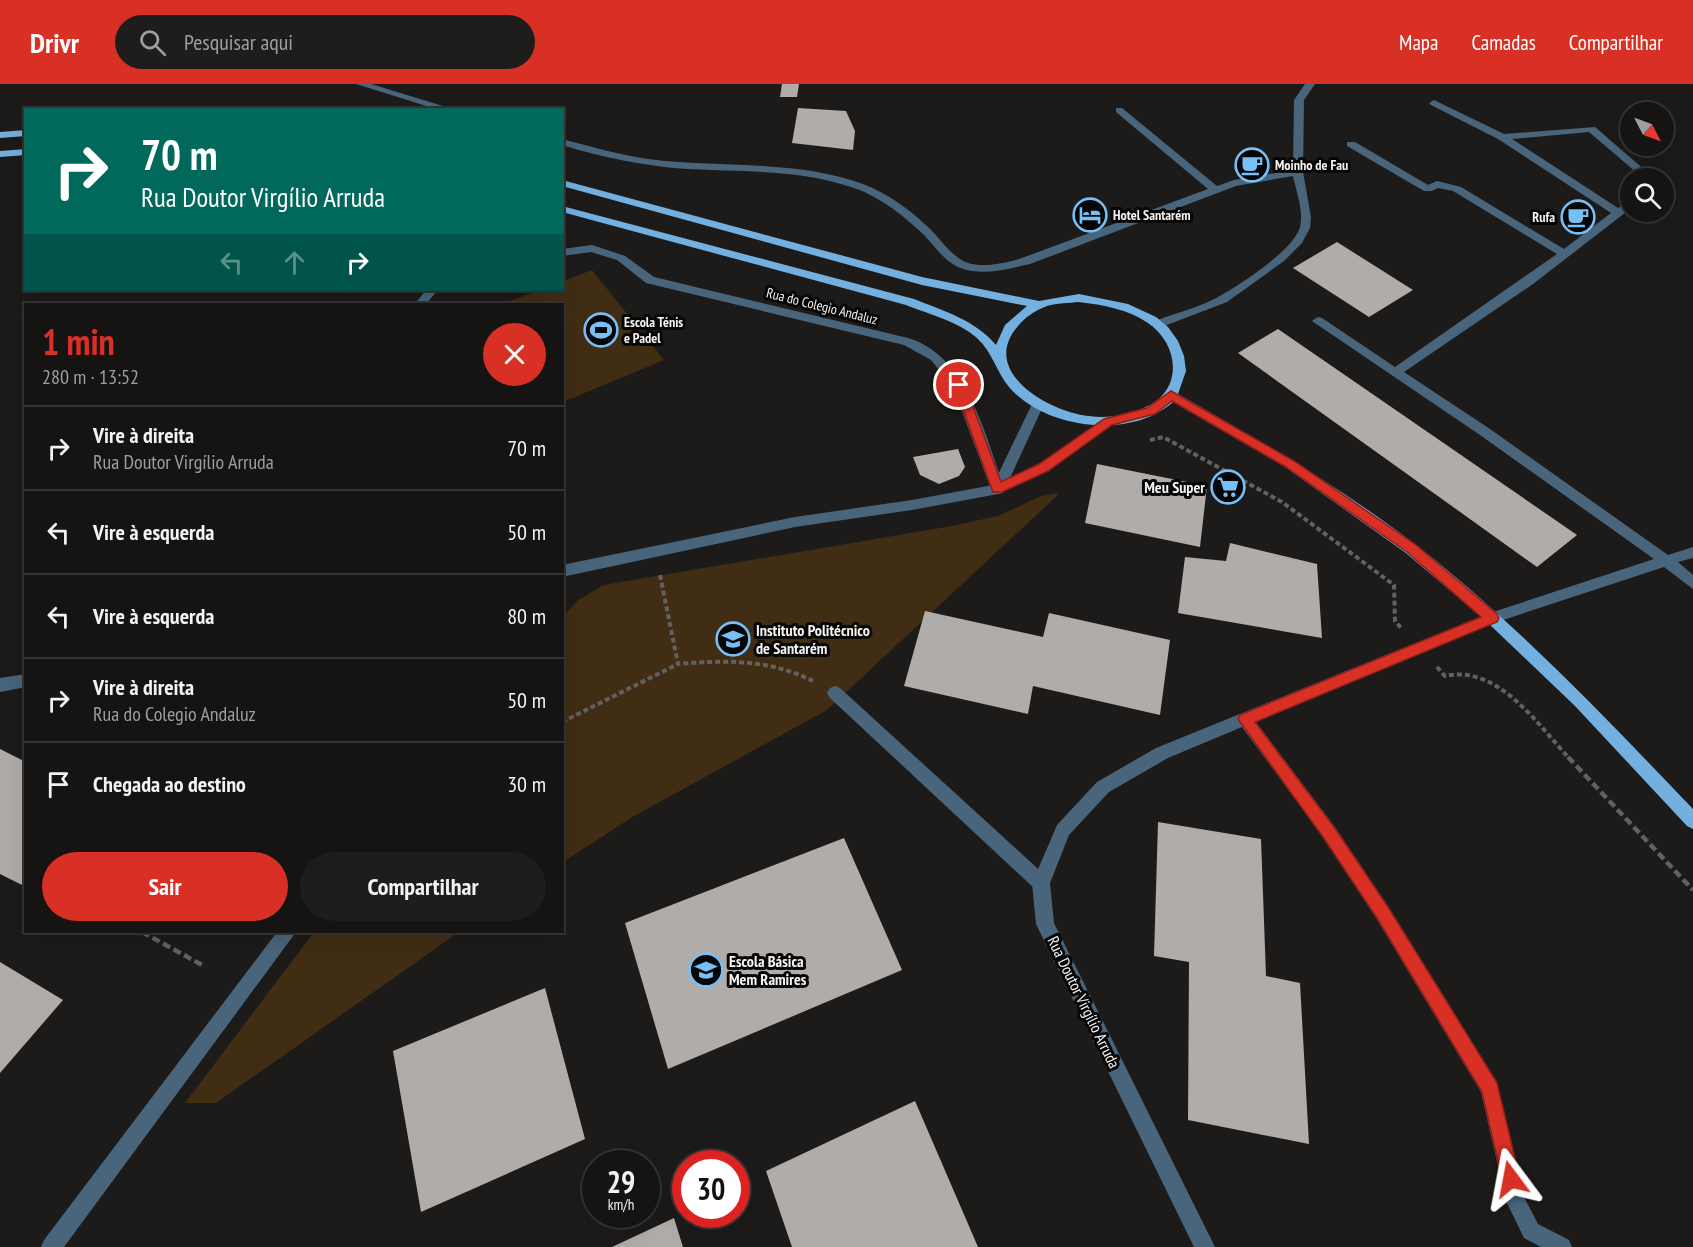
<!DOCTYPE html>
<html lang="pt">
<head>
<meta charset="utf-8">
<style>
  :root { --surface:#161413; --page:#1f1d1c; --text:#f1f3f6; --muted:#9e9ea0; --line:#353333; --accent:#d93025 }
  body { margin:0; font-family:"PT Sans Narrow",sans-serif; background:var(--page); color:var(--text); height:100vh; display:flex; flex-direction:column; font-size:22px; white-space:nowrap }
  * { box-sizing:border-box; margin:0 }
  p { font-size:20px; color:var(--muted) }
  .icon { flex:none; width:33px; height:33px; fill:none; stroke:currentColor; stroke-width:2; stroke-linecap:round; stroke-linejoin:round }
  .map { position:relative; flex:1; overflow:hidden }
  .panel { position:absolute; left:24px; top:219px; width:540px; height:630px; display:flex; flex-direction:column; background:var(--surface); border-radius:0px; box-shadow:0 6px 24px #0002,0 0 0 2px var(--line) }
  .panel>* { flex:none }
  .guide { position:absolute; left:24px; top:24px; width:540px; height:183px; border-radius:0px; box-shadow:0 6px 24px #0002,0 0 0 2px var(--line); background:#00695c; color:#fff; overflow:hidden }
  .needle { width:39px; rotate:132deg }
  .buttons { position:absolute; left:1620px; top:18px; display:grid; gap:12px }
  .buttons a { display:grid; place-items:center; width:54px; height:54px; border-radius:50%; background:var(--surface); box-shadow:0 6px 24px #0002,0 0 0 2px var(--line); font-size:30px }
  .speed { position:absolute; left:582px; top:1066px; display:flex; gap:12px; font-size:30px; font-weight:700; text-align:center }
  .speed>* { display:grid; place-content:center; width:78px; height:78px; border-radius:50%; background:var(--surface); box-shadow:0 6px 24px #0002,0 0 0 2px var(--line); line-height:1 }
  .speed small { font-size:15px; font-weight:400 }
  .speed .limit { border:9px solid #d22; background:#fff; color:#111 }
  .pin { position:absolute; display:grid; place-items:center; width:51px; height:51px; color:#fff; margin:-26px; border:3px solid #fff; border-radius:50%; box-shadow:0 2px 6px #0007 }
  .me { position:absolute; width:66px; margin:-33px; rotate:347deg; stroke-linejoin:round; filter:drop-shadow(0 0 4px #0008) }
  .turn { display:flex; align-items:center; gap:21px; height:126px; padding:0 18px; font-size:27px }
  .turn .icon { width:78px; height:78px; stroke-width:2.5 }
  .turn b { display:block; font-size:42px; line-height:51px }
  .lanes { display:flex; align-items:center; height:57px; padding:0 18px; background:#0003; justify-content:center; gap:30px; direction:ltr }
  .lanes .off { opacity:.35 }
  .round { display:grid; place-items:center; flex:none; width:63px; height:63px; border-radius:32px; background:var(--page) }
  .overview { display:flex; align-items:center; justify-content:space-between; height:102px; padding:0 18px }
  h1 { font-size:36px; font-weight:700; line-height:45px; color:var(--accent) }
  .primary-button { display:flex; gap:12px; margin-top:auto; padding:12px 18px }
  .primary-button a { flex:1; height:69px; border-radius:36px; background:var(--accent); color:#fff; font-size:24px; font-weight:700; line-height:69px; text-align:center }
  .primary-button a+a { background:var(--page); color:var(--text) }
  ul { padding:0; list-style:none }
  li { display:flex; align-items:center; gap:18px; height:84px; padding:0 18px; border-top:2px solid var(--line) }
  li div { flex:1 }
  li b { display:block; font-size:22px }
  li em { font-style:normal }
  header { display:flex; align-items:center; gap:36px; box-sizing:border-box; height:84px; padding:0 30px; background:var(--accent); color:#fff }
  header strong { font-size:28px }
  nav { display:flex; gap:33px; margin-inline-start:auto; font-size:21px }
  .search { width:420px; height:54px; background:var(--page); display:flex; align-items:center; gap:15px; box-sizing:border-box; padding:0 21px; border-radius:33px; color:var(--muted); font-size:22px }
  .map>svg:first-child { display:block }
  .green { fill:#412d14 }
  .building { fill:#afacaa }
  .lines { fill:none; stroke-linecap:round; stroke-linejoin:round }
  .path-far1 { stroke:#62615f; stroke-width:4; stroke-dasharray:5 3; stroke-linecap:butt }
  .path { stroke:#62615f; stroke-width:4.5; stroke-dasharray:8 4; stroke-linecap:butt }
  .service { fill:#49657c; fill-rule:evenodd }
  .minor { fill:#49657c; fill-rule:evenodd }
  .primary { fill:#73b0e0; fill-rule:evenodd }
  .route { fill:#d93025; stroke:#8d1f18; stroke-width:1.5 }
  .labels { text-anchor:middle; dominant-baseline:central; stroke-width:6; stroke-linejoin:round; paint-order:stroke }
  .far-poi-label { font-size:14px; font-weight:bold; fill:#f4f3f2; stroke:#070606; text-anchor:start }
  .far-street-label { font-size:14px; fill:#f4f3f2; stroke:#070606 }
  .poi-label { font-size:16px; font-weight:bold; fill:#f4f3f2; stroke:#070606; text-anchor:start }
  .street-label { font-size:16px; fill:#f4f3f2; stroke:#070606 }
</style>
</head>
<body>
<header>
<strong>Drivr</strong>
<div class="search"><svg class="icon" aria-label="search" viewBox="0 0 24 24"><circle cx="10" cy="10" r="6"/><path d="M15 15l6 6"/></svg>Pesquisar aqui</div>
<nav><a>Mapa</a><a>Camadas</a><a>Compartilhar</a></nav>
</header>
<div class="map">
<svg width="1693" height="1163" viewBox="0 0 1693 1163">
  <rect width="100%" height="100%" fill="#1d1b19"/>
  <path class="green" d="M592 186 664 276 563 318 562 220H501L541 206H562L563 197Z
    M1060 409 827 626 634 732 563 778V532L578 516 604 501 952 442 998 432 1041 412Z
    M314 848H459L216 1019H185Z"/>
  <path class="building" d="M782 0H799L797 13H780Z
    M798 24 846 27 855 47 853 66 792 59Z
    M1337 158 1413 206 1369 233 1293 184Z
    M1278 245 1416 340 1577 451 1537 483 1238 269Z
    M958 365 965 383 959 392 939 400 920 391 913 373Z
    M1097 380 1207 402 1200 463 1085 439Z
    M1230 459 1317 480 1322 554 1178 529 1185 473 1226 477Z
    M925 527 1043 553 1049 529 1170 556 1160 631 1033 602 1028 630 904 602Z
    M0 665 26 678V803L0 790Z
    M1158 738 1261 755 1266 892 1300 899 1309 1060 1188 1036 1189 878 1154 872Z
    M844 754 902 886 668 985 625 839Z
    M0 878 63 916 0 989Z
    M545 904 585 1055 421 1128 393 967Z
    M915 1017 978 1163H792L766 1087Z
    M674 1134 683 1163H612Z"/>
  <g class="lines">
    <path class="path-far1" d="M1150 356 1163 353 1282 418 1394 501 1395 537 1401 544
      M660 491 678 580C725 576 769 575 813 597
      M1437 583 1445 592C1498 580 1538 641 1569 674
      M562 638 678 580"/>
    <path class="path" d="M1568 673 1693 806
      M142 848 204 882"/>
    <path class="service" d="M1038 316 1044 320 1010 394 1039 381 1104 335 1108 333 1114 338 1049 387 998 410 912 426 795 443 562 493V481L795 433 912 416 993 401 1032 320Z
      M26 590V603L0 608V594Z
      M835 602 840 604 1047 793 1050 799 1047 805 1041 807 1035 805 830 614 827 609 830 604Z
      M277 848H296L64 1163H41L44 1156Z"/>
    <path class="minor" d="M356 0H371L456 26H439Z
      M1305 0H1315L1304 16 1303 88 1311 133 1310 144 1302 159 1284 177 1227 218 1159 244 1153 240 1155 237C1176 229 1200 223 1220 212 1241 200 1294 166 1300 143 1304 127 1296 107 1293 92L1236 102 1030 180C1007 185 981 193 958 183 945 177 935 163 925 152 905 133 881 113 854 104 801 85 743 88 687 85 645 82 604 74 562 61V55C597 64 629 74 665 77 731 83 800 77 863 100 889 110 912 127 931 146 942 157 953 174 968 179 985 184 1006 179 1022 174L1208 105 1116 28V24H1122L1217 102 1234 96 1293 86 1294 16Z
      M1434 16 1504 50 1595 43 1654 94H1643L1589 48 1512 55 1618 124 1630 117V125L1533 200 1404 288 1490 345 1668 471 1693 463V474L1678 478 1693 491V505L1664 483 1497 538 1256 638 1335 743 1388 822 1497 998 1525 1115 1538 1140 1569 1156 1572 1163H1541L1524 1154 1506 1117 1481 1008 1376 834 1323 753 1242 643 1168 674 1109 708 1069 751 1050 799 1054 839 1215 1163H1194L1036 840 1032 799 1055 746 1057 741 1097 698 1156 664 1487 530 1654 475 1480 351 1312 237 1318 233 1322 234 1395 283 1557 170 1453 107 1438 104 1432 107H1424L1347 62V58H1355L1428 101 1437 97 1461 103 1564 165 1611 129 1498 55 1431 21 1429 19Z
      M592 161 625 172 654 193 908 254C969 272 985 353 1005 405L1003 409 998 410 991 405 953 303 931 276 904 261 646 199 617 176 591 168 562 172V165Z
      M426 206H438L426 220H415Z"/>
    <path class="primary" d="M26 46V52L0 54V48Z
      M26 65V71L0 73V67Z
      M562 96 922 193 1039 217 1079 210 1128 220 1156 233 1168 243 1178 257 1184 272 1186 287 1178 310C1260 357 1342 404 1416 461 1517 540 1605 633 1693 725V745L1687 742 1575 622 1487 538 1406 469 1285 383 1173 318C1131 356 1045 345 1009 303 996 287 993 269 977 254 958 237 928 230 906 221L562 128V122L914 215C944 227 975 236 996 261L1005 241 1027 222 922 201 562 102ZM1079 218C1103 221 1128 225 1148 239 1179 260 1184 306 1146 323 1128 331 1108 335 1089 332 1050 328 978 288 1018 242 1025 233 1036 226 1047 222 1057 219 1069 219 1079 218Z"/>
  </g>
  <path class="route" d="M959 297 965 301 1001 398 1039 380 1104 335 1147 324 1171 307 1294 377 1416 461 1497 530 1499 534 1497 538 1255 638 1334 743 1388 823 1497 999 1520 1095 1517 1101 1511 1104 1504 1101 1502 1095 1482 1008 1377 834 1323 753 1238 635 1240 631 1481 533 1407 468 1286 383 1172 317 1155 330 1112 341 1048 387 1002 408H993L954 301Z"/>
  <defs>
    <g id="cafe-ring" transform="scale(1.725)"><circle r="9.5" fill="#070606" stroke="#77bff7" stroke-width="1.5"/><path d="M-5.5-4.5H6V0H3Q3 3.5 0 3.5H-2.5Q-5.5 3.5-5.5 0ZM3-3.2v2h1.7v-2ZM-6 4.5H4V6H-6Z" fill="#77bff7"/></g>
    <g id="hotel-ring" transform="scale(1.725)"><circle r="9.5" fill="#070606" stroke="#77bff7" stroke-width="1.5"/><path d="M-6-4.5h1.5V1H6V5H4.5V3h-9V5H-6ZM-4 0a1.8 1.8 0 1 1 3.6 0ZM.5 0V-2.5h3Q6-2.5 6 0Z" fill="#77bff7"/></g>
    <g id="stadium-ring" transform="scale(1.725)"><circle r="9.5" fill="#070606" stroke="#77bff7" stroke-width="1.5"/><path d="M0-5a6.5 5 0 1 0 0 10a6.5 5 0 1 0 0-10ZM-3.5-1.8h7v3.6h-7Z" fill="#77bff7"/></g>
    <g id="supermarket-ring" transform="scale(1.725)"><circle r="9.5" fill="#070606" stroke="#77bff7" stroke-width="1.5"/><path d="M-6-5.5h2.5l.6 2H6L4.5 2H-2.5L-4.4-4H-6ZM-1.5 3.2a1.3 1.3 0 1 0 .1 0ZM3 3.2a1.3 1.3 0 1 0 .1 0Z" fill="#77bff7"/></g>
    <g id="university-ring" transform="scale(1.725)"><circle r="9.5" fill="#070606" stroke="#77bff7" stroke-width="1.5"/><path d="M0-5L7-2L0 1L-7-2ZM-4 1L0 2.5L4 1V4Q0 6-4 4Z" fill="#77bff7"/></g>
    <g id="school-ring" transform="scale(1.725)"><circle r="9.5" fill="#070606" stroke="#77bff7" stroke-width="1.5"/><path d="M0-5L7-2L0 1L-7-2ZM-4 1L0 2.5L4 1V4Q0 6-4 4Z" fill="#77bff7"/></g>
  </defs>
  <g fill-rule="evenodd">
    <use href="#cafe-ring" x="1252" y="81"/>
    <use href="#hotel-ring" x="1090" y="131"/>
    <use href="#cafe-ring" x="1578" y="133"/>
    <use href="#stadium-ring" x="601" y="246"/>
    <use href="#supermarket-ring" x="1228" y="403"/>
    <use href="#university-ring" x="733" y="555"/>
    <use href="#school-ring" x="706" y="886"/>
  </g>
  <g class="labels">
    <g class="far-poi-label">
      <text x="1275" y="81">Moinho de Fau</text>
      <text x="1113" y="131">Hotel Santarém</text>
      <text x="1555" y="133" text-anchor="end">Rufa</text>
      <text x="624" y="238">Escola Ténis<tspan x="624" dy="16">e Padel</tspan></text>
    </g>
    <g class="far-street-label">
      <text transform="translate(822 222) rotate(14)">Rua do Colegio Andaluz</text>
    </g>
    <g class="poi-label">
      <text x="1205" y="403" text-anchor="end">Meu Super</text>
      <text x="756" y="546">Instituto Politécnico<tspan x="756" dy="18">de Santarém</tspan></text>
      <text x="729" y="877">Escola Básica<tspan x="729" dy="18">Mem Ramires</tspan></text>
    </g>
    <g class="street-label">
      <text transform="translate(1084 918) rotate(64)">Rua Doutor Virgílio Arruda</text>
    </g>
  </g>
</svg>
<div class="buttons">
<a><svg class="needle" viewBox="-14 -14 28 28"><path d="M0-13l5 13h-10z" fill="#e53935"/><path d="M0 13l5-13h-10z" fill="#9e9ea0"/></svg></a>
<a><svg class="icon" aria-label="search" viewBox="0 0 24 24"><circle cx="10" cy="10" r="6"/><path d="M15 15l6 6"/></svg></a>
</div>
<div class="speed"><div>29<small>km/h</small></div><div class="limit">30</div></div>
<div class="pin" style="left:959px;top:301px;background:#d93025"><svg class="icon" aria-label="arrive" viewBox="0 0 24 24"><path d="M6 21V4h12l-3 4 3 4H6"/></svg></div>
<svg class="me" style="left:1511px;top:1095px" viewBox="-20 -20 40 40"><path d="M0-17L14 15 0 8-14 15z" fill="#d93025" stroke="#fff" stroke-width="4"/></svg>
<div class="guide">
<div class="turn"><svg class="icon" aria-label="right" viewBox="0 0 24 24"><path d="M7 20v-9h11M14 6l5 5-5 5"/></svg><div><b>70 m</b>Rua Doutor Virgílio Arruda</div></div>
<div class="lanes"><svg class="icon off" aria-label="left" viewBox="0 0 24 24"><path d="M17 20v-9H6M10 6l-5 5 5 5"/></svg><svg class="icon off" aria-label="ahead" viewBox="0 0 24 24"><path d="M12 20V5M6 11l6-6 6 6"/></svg><svg class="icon" aria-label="right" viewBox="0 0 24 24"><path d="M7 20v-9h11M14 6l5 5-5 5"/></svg></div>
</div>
<section class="panel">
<div class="overview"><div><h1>1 min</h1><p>280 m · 13:52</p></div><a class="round" style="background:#d93025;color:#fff"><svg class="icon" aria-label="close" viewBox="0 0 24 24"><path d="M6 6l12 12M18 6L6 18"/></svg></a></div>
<ul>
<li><svg class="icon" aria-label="right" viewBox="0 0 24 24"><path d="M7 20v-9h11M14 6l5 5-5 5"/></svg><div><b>Vire à direita</b><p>Rua Doutor Virgílio Arruda</p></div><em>70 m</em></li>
<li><svg class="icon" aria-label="left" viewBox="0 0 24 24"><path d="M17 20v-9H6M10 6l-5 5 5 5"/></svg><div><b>Vire à esquerda</b></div><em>50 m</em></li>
<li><svg class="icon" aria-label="left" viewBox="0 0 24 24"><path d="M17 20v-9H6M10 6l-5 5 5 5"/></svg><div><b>Vire à esquerda</b></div><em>80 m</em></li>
<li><svg class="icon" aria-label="right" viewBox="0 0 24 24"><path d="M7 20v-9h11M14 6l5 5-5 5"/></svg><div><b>Vire à direita</b><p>Rua do Colegio Andaluz</p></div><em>50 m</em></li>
<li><svg class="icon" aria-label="arrive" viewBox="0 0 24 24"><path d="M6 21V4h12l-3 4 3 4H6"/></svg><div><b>Chegada ao destino</b></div><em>30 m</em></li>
</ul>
<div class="primary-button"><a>Sair</a><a>Compartilhar</a></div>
</section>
</div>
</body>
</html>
